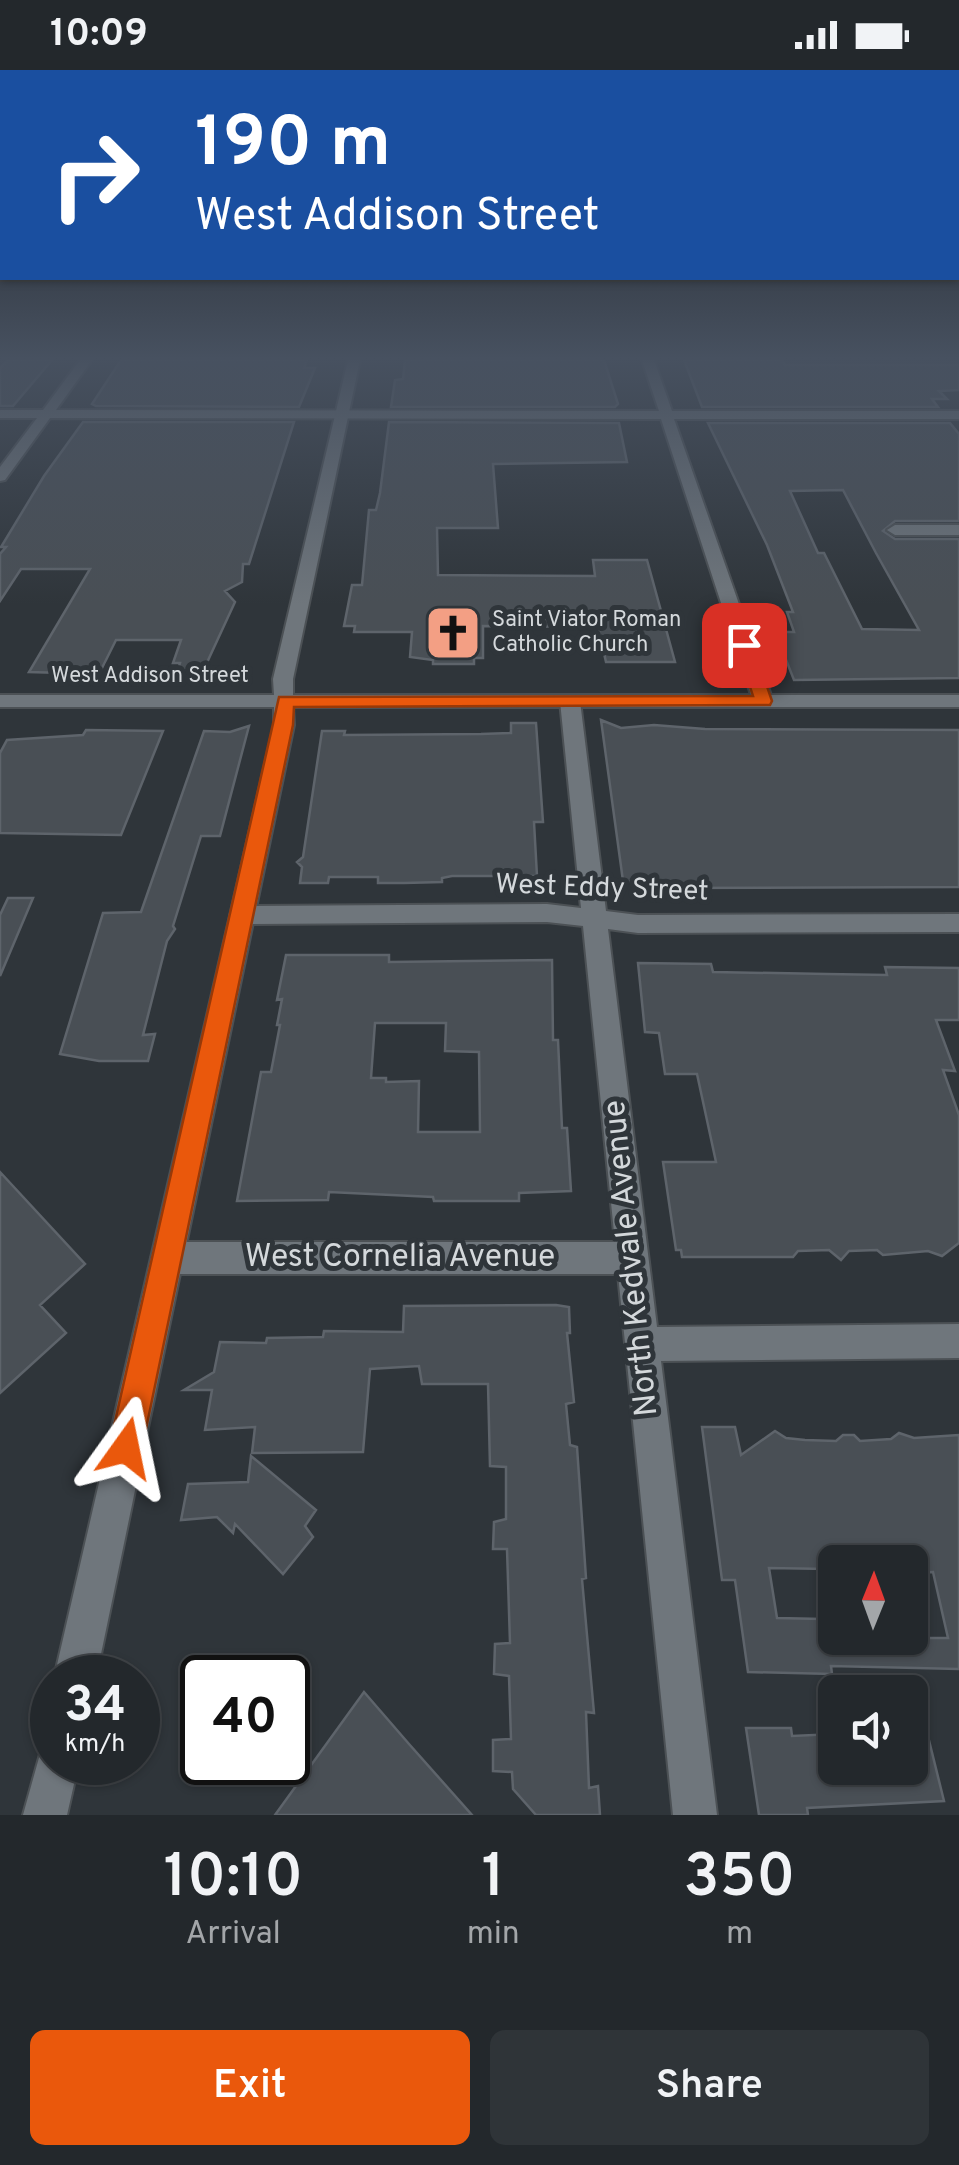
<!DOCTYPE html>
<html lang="en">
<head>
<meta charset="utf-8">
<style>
  :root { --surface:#23282c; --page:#2f3438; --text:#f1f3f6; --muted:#a3a6a9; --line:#404448; --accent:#ea580c }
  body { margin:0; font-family:Overpass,sans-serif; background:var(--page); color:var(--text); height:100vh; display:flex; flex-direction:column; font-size:38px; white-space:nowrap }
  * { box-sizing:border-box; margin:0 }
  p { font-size:32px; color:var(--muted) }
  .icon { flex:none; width:55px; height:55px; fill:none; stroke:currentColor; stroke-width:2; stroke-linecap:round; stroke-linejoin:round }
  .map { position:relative; height:1745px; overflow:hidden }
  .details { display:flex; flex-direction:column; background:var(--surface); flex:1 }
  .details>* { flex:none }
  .hud { position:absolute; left:0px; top:0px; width:960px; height:210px; box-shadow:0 2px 8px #0004,0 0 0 2px var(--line); background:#1a4fa0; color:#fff; overflow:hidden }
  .needle { width:65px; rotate:1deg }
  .fabs { position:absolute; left:818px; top:1475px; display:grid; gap:20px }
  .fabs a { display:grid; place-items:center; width:110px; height:110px; border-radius:15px; background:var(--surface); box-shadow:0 2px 8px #0004,0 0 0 2px var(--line); font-size:50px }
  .speed { position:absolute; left:30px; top:1585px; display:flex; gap:20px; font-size:50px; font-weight:700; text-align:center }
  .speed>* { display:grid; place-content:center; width:130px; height:130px; border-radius:50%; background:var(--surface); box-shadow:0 2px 8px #0004,0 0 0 2px var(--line); line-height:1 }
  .speed small { font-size:25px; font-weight:400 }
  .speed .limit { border:5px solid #111; border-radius:15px; background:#fff; color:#111 }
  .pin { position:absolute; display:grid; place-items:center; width:85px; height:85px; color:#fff; margin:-42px; border-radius:20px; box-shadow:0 5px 15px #0006 }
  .me { position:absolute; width:110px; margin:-55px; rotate:12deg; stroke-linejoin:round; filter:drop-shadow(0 0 8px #0008) }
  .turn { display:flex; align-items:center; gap:35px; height:210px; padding:0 30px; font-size:45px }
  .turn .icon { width:130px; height:130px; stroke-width:2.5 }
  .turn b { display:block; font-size:70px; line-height:85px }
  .eta { display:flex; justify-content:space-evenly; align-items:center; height:170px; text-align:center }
  .eta b { font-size:60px; font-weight:600; line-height:70px }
  .primary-button { display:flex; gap:20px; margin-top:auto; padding:20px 30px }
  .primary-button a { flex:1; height:115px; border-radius:15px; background:var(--accent); color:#fff; font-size:40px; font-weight:600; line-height:115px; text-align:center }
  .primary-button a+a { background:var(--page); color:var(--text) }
  .status { display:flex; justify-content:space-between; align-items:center; height:70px; padding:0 50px; background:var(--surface); direction:ltr }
  .status svg { height:28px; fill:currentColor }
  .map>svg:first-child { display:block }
  .building { fill:#494f55; stroke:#5e646b; stroke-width:2.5; fill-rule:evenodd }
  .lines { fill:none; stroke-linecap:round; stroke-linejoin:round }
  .street-casing { stroke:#4c5155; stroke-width:4 }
  .secondary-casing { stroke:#4c5155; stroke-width:4 }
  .street { fill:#6f767c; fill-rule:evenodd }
  .secondary { fill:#6f767c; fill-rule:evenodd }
  .route { fill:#ea580c; stroke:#983908; stroke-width:2.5 }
  .labels { text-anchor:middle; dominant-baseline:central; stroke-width:10; stroke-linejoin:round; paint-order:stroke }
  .far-poi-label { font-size:22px; fill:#d4d8db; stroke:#2f353a; text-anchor:start }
  .far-street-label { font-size:22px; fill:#d4d8db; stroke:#2f353a }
  .street-label { font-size:28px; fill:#d4d8db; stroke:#2f353a }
  .near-street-label { font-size:32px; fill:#d4d8db; stroke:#2f353a }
</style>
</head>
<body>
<div class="status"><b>10:09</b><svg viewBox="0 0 49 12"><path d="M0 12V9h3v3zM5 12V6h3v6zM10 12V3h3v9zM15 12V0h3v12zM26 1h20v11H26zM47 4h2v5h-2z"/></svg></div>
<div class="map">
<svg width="959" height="1745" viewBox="0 0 959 1745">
  <rect width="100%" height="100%" fill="#2f353a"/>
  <path class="building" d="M8 290H52L13 336H0V298Z
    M121 290H307L304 298H315L299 337 96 336 92 334Z
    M405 290H604L618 334 615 337H391L395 310 403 309Z
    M684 290H782L785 295H959V320L939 321 947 329H932L938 337H702Z
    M83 352H294L249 494H243L242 512 225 521 235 532 204 599 178 600 180 593H173L181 570H116L99 604 29 602 90 499H21L0 531V484L6 477H1L44 406Z
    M389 352 619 353 627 392 493 394 498 458H437L438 505 595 506 593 490H647L675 592H606L598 557 483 556V588H474V594H433V590L410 587 412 562H354L355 556H344L352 515H362L369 440H376L380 423Z
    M708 353H950L959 364V451H895L883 461 895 469H959V608L794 610 775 562H794L787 542H793L767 475ZM843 420 876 483 919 560 862 559 824 483H818L790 421Z
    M601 650 621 658 654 655 705 659 959 660V817L663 818 662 812 623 811Z
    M511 653H536L543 752H534L537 806H452L442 808V812L404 813H378V807H329L328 813H300L302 797 297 792 303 787 322 661H345L344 665 481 664 511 663Z
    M249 656 220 766H201L173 856 175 859 167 871 143 965 155 964 148 991H99L60 984 103 843 141 842 204 661 230 662Z
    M86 660 163 661 121 765 0 763V683L7 670 83 665Z
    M8 828H33L0 906V845Z
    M286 885H389V892L552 890 553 970H558L562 1058H567L571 1121 519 1123V1131H434L433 1127 329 1122 328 1130 237 1131 261 1002H271L280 955H277L282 929 277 930ZM375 953H446L445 981 479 982 480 1062H418L419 1011 386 1012V1008H371Z
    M638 893 711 894 713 902 827 904 887 905 885 897 959 898V950H936L955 1001 943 1000 959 1045V1173L942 1186 928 1181 883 1185 877 1180 849 1181 841 1190 829 1180 798 1181 793 1187H682L681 1180H676L663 1092H716L697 1004H665L659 963 645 962Z
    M0 1102 85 1194 40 1235 66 1263 0 1323Z
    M556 1235 569 1237 570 1263H567L574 1332 566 1334 570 1375 577 1377 586 1508 582 1509 594 1643 586 1642 589 1718 598 1716 600 1745H536L513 1719 512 1702 493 1701V1670L511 1669 509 1606 494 1604 495 1574 510 1573 507 1479H493L494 1452 506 1449V1397L490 1396 488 1314H422L419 1296 370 1299 363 1382 252 1383 255 1357 205 1360 212 1320H184L214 1302 220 1272 266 1273 267 1268 323 1267 324 1261 403 1262 404 1236Z
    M702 1357H735L741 1385 775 1361 786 1368 805 1370 836 1371 843 1365H854L860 1371 891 1369 899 1363 914 1368 959 1365V1599L831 1596 832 1604 748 1602 735 1510H722ZM827 1492H910V1503L933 1502 948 1568H825L822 1549 777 1548 769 1498 828 1499Z
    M251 1386 316 1440 305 1456 313 1467 283 1504 235 1454 233 1463 217 1447 181 1450 188 1414 248 1412Z
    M364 1622 409 1674 472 1745H275Z
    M919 1630 944 1731 807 1738 808 1745H759L746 1658H791L792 1666 835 1664V1698H910V1631Z"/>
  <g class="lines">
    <g class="street-casing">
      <path id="street" d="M80 290H92L56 340 659 341 642 290H654L672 341H959V349H674L773 631 763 637 753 631 661 349 50 348 5 410 0 411V397L37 348H0V340H43Z
        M959 455V465H895L887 460 895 455Z
        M570 625 580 631 606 841 638 845 959 844V862L638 863 608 859 657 1257 959 1254V1288L661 1291 717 1745H673L618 1204H167L156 1199 151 1188 156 1177 167 1172H615L583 856 547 852 242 854 230 845 242 836 547 834 581 838 560 631Z"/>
    </g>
    <g class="secondary-casing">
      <path id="secondary" d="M348 290H360L293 609V625H959V637H293L294 655 96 1608H54L274 655V637H0V625H274L273 609Z
        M52 1672V1692H79L67 1745H23L42 1677Z"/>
    </g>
    <use href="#street" class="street"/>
    <use href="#secondary" class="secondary"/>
  </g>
  <linearGradient id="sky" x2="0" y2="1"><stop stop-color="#1a1d20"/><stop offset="0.54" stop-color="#475160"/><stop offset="1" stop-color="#475160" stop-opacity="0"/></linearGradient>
  <rect width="959" height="534" fill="url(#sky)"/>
  <path class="route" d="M744 570 753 575 772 631 770 635 294 637 293 655 142 1378 137 1390 126 1395 114 1390 109 1378 279 627 753 626 736 575Z"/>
  <defs>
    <g id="church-square" transform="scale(2.875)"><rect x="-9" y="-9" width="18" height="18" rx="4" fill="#f39f84" stroke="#2f353a"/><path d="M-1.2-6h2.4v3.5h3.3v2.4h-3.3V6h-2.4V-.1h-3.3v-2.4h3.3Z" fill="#111"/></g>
  </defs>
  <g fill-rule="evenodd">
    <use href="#church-square" x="453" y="563"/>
  </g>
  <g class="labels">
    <g class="far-poi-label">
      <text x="492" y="550">Saint Viator Roman<tspan x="492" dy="25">Catholic Church</tspan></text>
    </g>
    <g class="far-street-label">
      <text x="150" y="606">West Addison Street</text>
    </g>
    <g class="street-label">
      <text transform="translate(602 819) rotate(2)">West Eddy Street</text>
    </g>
    <g class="near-street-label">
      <text x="400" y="1188">West Cornelia Avenue</text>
      <text transform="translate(632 1188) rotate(-96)">North Kedvale Avenue</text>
    </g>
  </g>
</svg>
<div class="fabs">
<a><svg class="needle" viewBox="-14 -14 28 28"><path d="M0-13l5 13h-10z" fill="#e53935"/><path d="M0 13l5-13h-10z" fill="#a3a6a9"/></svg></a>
<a><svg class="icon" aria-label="sound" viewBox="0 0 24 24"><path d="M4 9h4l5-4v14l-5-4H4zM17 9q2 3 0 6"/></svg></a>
</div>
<div class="speed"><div>34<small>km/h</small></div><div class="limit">40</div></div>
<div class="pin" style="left:744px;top:575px;background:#d93025"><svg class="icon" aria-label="arrive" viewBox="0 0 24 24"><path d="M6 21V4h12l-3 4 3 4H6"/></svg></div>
<svg class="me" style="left:126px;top:1378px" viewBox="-20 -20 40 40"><path d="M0-17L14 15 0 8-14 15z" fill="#ea580c" stroke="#fff" stroke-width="4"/></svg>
<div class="hud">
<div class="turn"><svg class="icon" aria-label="right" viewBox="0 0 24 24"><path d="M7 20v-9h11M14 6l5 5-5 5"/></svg><div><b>190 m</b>West Addison Street</div></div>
</div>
</div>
<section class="details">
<div class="eta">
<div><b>10:10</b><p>Arrival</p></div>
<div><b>1</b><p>min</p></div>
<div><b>350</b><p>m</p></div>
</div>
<div class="primary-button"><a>Exit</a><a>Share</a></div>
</section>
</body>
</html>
